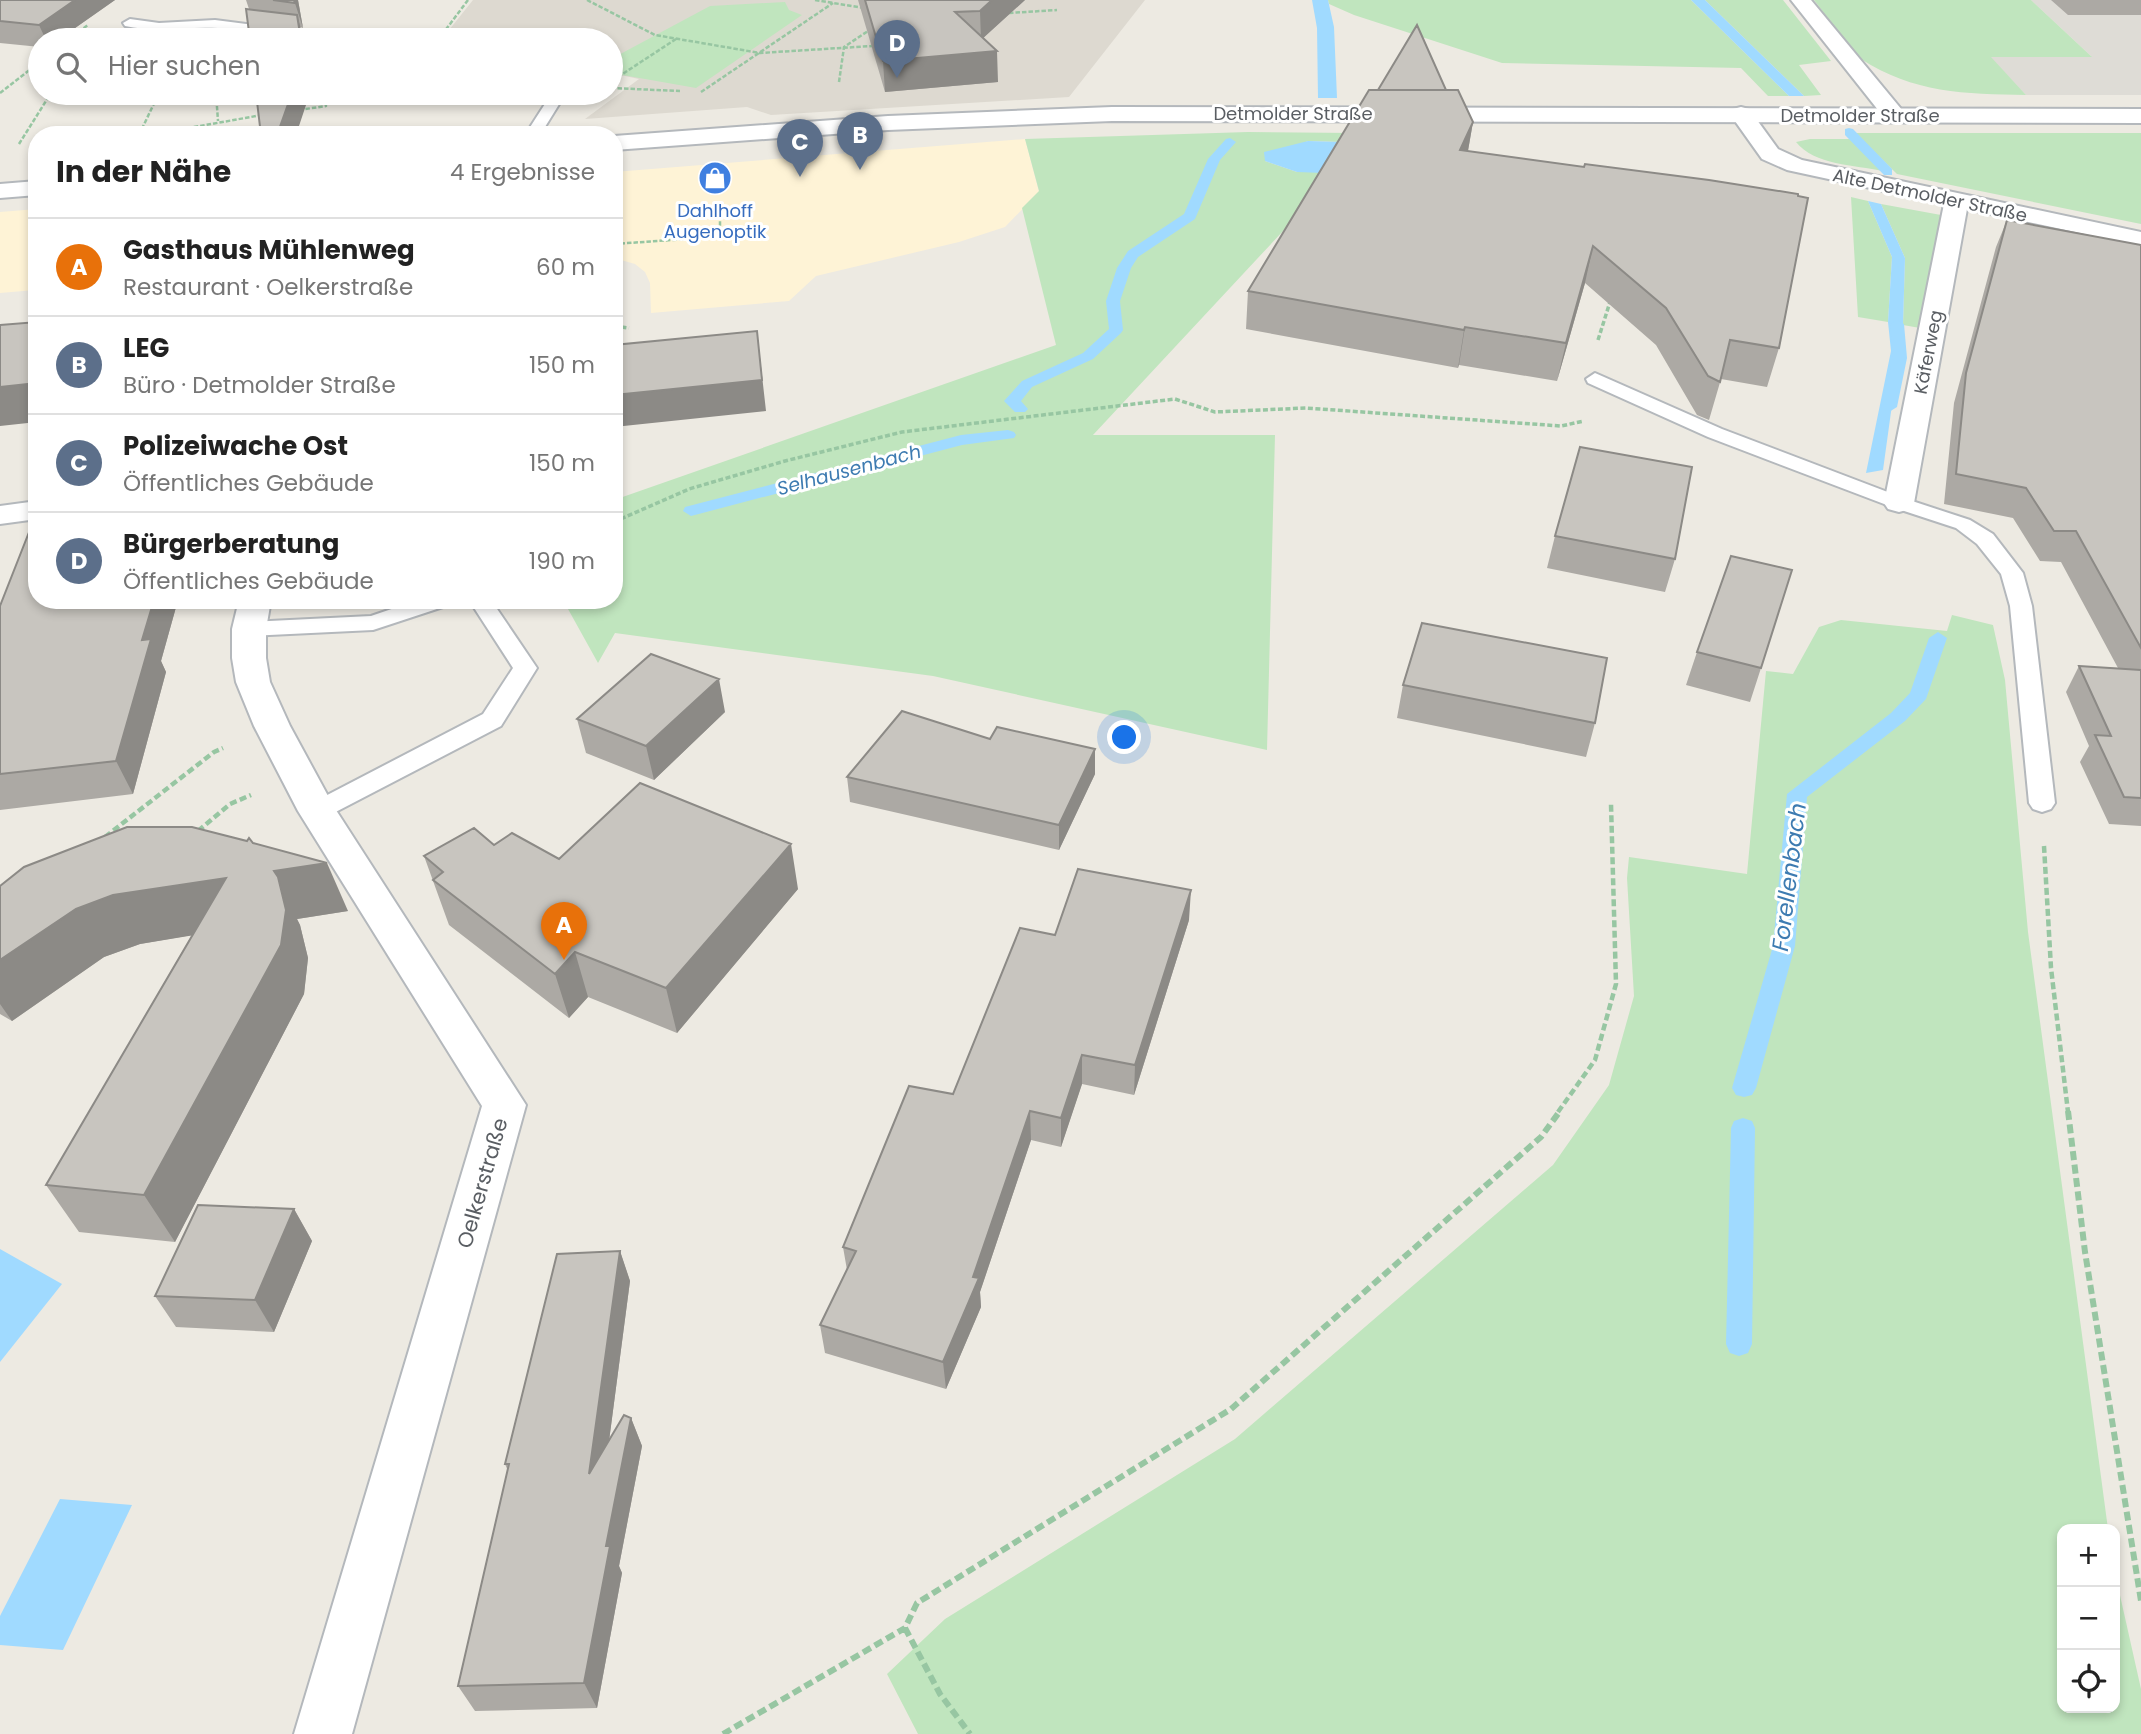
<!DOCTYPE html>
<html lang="de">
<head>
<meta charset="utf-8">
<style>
	body { margin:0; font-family:Poppins,sans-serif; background:#f6f6f6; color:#222 }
	.controls { position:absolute; right:21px; bottom:21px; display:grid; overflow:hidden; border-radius:14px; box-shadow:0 4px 10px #0003 }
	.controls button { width:63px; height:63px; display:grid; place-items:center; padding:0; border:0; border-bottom:2px solid #e0e0e0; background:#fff; color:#222; font:35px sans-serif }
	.you { position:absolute; left:1125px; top:738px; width:24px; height:24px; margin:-18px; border:5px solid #fff; border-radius:50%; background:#1a73e8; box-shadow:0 0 0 10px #1a73e833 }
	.badge { display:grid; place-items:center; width:46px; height:46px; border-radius:50%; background:#ea312b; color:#fff; font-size:23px; font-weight:700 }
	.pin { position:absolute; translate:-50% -58px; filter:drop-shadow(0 2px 4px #0008) }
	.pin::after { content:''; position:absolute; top:37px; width:24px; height:21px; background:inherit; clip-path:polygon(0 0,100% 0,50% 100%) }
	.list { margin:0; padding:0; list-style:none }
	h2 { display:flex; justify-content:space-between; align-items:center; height:91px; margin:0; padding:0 28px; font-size:30px }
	h2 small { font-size:23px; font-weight:400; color:#767676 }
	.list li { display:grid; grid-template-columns:46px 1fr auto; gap:21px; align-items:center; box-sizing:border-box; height:98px; padding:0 28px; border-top:2px solid #e0e0e0 }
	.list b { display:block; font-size:26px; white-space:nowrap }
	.list p { margin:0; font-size:23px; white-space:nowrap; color:#767676 }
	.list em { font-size:23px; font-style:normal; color:#767676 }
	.icon { flex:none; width:38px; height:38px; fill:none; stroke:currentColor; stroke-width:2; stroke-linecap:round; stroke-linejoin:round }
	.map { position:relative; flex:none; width:2141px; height:1734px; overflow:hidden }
	.search { position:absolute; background:#fff; box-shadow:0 4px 10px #0003; left:28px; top:28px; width:595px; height:77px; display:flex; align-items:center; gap:18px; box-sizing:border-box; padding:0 24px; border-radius:38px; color:#767676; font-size:26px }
	.panel { position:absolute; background:#fff; box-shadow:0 4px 10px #0003; left:28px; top:126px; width:595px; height:483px; border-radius:28px }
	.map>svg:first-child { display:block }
	.commercial { fill:#fef3d6 }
	.industrial { fill:#dedcd6 }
	.education { fill:#ddd9d0 }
	.green { fill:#c0e5be; fill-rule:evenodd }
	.water { fill:#a0daff }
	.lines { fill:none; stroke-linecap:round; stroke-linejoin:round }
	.stream { fill:#a0daff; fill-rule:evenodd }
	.service-casing { stroke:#b4b8bc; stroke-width:4 }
	.minor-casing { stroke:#b4b8bc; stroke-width:4 }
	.tertiary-casing { stroke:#b4b8bc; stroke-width:4 }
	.path-far3 { stroke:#97c6a2; stroke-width:2.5; stroke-dasharray:4.5 2; stroke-linecap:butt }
	.path-far2 { stroke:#97c6a2; stroke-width:3.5; stroke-dasharray:5 2.5; stroke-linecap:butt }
	.path-far1 { stroke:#97c6a2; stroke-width:4.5; stroke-dasharray:7 3.5; stroke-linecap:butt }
	.path { stroke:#97c6a2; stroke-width:6; stroke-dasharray:9 4.5; stroke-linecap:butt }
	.service { fill:#fff; fill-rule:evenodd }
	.minor { fill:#fff; fill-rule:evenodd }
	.tertiary { fill:#fff; fill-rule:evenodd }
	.wall { fill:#aca9a4 }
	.shaded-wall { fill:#8c8a86 }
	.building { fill:#c8c5bf; stroke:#8c8a86; stroke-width:2 }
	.labels { text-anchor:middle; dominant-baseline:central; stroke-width:6; stroke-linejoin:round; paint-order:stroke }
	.far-street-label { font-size:18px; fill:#5a5e63; stroke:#fff }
	.far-shop-label { font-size:18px; fill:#366cbe; stroke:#fff }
	.far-water-label { font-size:19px; font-style:italic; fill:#3d7bb1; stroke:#fff }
	.street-label { font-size:21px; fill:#5a5e63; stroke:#fff }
	.water-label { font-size:23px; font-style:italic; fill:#3d7bb1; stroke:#fff }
</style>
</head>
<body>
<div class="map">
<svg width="2141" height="1734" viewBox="0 0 2141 1734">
	<rect width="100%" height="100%" fill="#edeae2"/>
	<path class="commercial" d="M1025,139L1039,192L1005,227L959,242L816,276L789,301L651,313L650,283L645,272L635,264L614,258V172Z
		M37,209V287L35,290L0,293V212Z"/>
	<path class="industrial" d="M2031,0H2141V95H2026L1990,57L2091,56Z"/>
	<path class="education" d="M473,0H1145L1069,97L771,115L747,107L585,119L639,79L611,73V40H441Z"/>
	<path class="green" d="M1328,0H1691L1789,96H1768L1741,68L1502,63L1354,15L1329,4Z
		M1705,0H1783L1831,61L1799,65L1821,95L1804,96Z
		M1814,0H2031L2092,57H1991L2026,95C1965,94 1913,93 1861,59C1852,53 1823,11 1814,0Z
		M785,2L789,10L802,15L696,88L611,73V59L710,6Z
		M1248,132L1355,133L1284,230L1093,435H1275L1267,750L933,676L615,633L598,663L563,600H614V500L1056,345L1022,208L1039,191L1025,139ZM1308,141L1342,142L1297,172L1265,161Z
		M1855,133H2141V224L1897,174Z
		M1810,139H1851L1883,171C1855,165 1814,165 1796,142Z
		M1851,197L1868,201L1892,257L1888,322L1858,317Z
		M1881,204L1941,215L1920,328L1903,325L1905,258Z
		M1952,615L1993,625L2005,680L2028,932L2108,1529H2062V1708H2115V1573L2141,1689V1734H918L887,1674L945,1619L1235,1439L1553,1165L1609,1085L1634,996L1627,878L1629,857L1747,874L1766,671L1793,674L1819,627L1841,620L1947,631Z"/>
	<path class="water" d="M1312,0H1328L1334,27L1337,98H1318L1317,28Z
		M1691,0H1705L1804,96H1789Z
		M1308,141L1342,142L1323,173L1297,172L1265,161L1264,152Z
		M1868,201L1881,204L1905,258L1903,325L1883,470L1866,473L1891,351L1888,322L1892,257Z
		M0,1249L62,1284L0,1362Z
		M60,1499L132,1505L63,1650L0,1645V1616Z"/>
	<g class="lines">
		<path class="stream" d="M1849,128L1853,129L1892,169V175H1884L1845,135V129Z
			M1230,138L1236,142L1220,160L1195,219L1138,257L1131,268L1120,301L1123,330L1121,333L1093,359L1032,387L1021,401L1028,409L1025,412H1015L1004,401L1022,381L1083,353L1109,329L1106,301L1117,268L1128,251L1184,214L1208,159L1226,139Z
			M1897,320L1904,324L1907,358L1897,407L1889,412L1881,407L1893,358L1890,324Z
			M1008,430L1014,432L1016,435L1014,438L962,445L691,516L683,511L685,507L961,435Z
			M1938,632L1947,638L1926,699L1905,721L1807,797L1795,946L1756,1088L1752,1095L1744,1097L1736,1095L1732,1088L1773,946L1787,794L1891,713L1910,693L1929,638Z
			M1743,1118L1752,1121L1755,1128L1752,1344L1748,1353L1739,1356L1730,1353L1726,1344L1731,1128L1734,1121Z"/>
		<defs>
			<path id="service" d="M130,19L159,23L215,20L342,36L349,40C305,42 262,32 218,28C187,26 157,33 125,26L123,23Z
				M552,93H566L540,135H525Z
				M1595,373L1722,429L1906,499L1970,520L1993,534L2023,573L2032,606L2055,803L2051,809L2042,812L2033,809L2029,803L2010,606L2001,574L1977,544L1956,528L1892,507L1708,437L1588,383L1586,379Z
				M418,600H452L449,605L373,630L249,636L241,634L238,629L241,624L249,622L371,616Z
				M469,600H491L537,668L501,726L326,817L317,820L308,817L304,811L308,805L483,714L513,668Z"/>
			<path id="minor" d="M1791,0H1811L1902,110L1905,115L1902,120H1886Z
				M1741,107L1749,109L1778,149L1802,160L2141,232V246L1967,209L1914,503L1910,509L1899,512L1888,509L1884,503L1944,204L1787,170L1762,159L1730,114L1733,109Z
				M37,501V519L0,524V506Z
				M239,600H271L266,629V658L270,682L290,726L334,807L526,1105L352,1734H294L482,1106L298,811L254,726L236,682L232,658V629Z"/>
			<path id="tertiary" d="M1112,107L2141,109V123L1112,121L888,130L614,150V136L888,116Z
				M37,181V195L0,198V184Z"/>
		</defs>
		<use href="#service" class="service-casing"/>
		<use href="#minor" class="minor-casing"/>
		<use href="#tertiary" class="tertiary-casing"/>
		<path class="path-far3" d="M587,0L655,35L760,53L872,46
			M815,0L864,8
			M1009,13L1057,10
			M68,40L88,25
			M438,40L468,0
			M611,77L621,75L676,39
			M839,82L844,47L871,29
			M611,88L680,91
			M701,92L833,3
			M0,93L40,62
			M216,93L218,121
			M299,110L326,106L323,93
			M139,135L159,93
			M149,135L262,115
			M19,144L51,93
			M614,244L701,238L720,227V216"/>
		<path class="path-far2" d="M614,326L629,328
			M1598,340L1610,302
			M614,522L689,489L785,461L902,432L1175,399L1215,412L1306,408L1561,426L1584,421"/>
		<path class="path-far1" d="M198,831L230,804L251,795
			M105,837L214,752L223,748
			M2044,846L2051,968L2068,1112
			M1558,1112L1595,1060L1616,984L1611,804"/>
		<path class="path" d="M2068,1111L2085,1252L2141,1601
			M905,1628L940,1694L970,1734
			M723,1734L905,1628L917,1603L1231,1409L1541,1137L1560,1111"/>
		<use href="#service" class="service"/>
		<use href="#minor" class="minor"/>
		<use href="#tertiary" class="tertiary"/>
	</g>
	<path class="wall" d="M0,0H115L58,40H40V47L0,43Z
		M246,0H298L303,28L249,9Z
		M858,0H1025L983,38L998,82L885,92Z
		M2051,0H2141V15H2068Z
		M1446,90L1473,122L1468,151L1779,348L1767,387L1721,379L1709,420L1697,415L1656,345L1585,283L1557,381L1459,365L1458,368L1246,329L1248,291Z
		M2007,220L2141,245V826L2109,824L2080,762L2089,746L2066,692L2079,666L2118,668L2061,562L2040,561L2013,518L1944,504L1954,403L1996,247Z
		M1555,536L1675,559L1665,592L1547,568Z
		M37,600H178L161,661L166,672L133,794L0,810V606Z
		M1697,652L1761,668L1750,702L1686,685Z
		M1403,685L1595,723L1586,757L1397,718Z
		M725,712L654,780L586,753L577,719Z
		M990,739L1095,749V774L1059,850L850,802L847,777Z
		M253,843L348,911L297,919L300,925L308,958L304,994L175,1242L79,1232L46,1185L192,935L140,944L104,957L12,1021L0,1014V886Z
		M494,845L559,859L798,889L677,1033L588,997L569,1018L449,925L424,856Z
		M1189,920L1134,1095L1082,1084L1061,1147L1031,1140L980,1292L981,1307L946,1389L825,1353L820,1325L847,1270L843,1247L953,1094Z
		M294,1209L312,1241L274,1332L176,1327L155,1296Z
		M620,1251L630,1281L609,1441L631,1418L642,1446L619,1566L622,1573L597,1708L475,1711L458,1686L508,1471L505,1464Z"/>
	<path class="shaded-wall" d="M75,0H115L58,40H46L39,25Z
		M294,0H298L303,28Z
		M992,0H1025L981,40L980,11Z
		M297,15L304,40H301Z
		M997,51L998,82L885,92L883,61Z
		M292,93H310L296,135H277Z
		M1473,122L1467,156L1460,150Z
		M1593,246L1585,283L1557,381L1566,343Z
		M1465,327L1459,365L1458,368L1464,330Z
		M757,331L766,411L614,427V395Z
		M37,383V422L0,426V387Z
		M154,600H178L161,661L166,672L133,794L116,761L142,640Z
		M719,679L725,712L654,780L646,746Z
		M1095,749V774L1059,850V825Z
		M791,844L798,889L677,1033L666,988Z
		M327,863L348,911L297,919L300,925L308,958L304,994L175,1242L144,1195L274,871Z
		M226,878L249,926L140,944L104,957L12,1021L0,1004V960L76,909L113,895Z
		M1191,890L1189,920L1134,1095L1135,1065Z
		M575,952L588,997L569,1018L555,974Z
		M1082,1055V1084L1061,1147V1118Z
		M1030,1111L1031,1140L980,1292L981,1307L946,1389L943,1362Z
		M294,1209L312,1241L274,1332L255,1300Z
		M620,1251L630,1281L601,1502L589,1474Z
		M631,1418L642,1446L619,1566L622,1573L597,1708L584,1683L606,1546Z"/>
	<path class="building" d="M0,0H75L39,25L0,21Z
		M273,0H294L295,3Z
		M865,0H992L980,11L955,12L997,51L883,61Z
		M246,9L297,15L301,40H250Z
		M1417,25L1446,90H1378Z
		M1369,90H1458L1473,122L1460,150L1584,167L1585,164L1709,180L1798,194V196L1808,198L1779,348L1730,340L1720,382L1708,376L1666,308L1593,246L1566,343L1465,327L1464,330L1248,291Z
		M256,93H292L277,135H261Z
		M2007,220L2141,245V648L2076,531H2054L2026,488L1956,474L1966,373Z
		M37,322V383L0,387V325Z
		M757,331L762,380L614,395V345Z
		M1580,447L1692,467L1675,559L1555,536Z
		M37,521V600H154L142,640L151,639L116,761L0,774V606L33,522Z
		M1731,556L1792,570L1761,668L1697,652Z
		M1422,623L1607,658L1595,723L1403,685Z
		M651,654L719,679L646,746L577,719Z
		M2079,666L2141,670V798L2124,797L2095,735L2111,736Z
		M902,711L990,739L997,727L1095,749L1059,825L847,777Z
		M640,783L791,844L666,988L575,952L555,974L433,880L443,872L424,856L474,828L494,845L512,833L559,859Z
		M127,827H192L247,841L249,838L253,843L327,863L274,871L278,877L286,910L281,945L144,1195L46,1185L226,878L113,895L76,909L0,960V886L24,867Z
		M1078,869L1191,890L1135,1065L1082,1055L1061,1118L1030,1111L973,1277L979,1278L943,1362L820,1325L856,1251L843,1247L909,1086L953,1094L1020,928L1055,935Z
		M198,1205L294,1209L255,1300L155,1296Z
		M620,1251L589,1474L624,1415L631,1418L606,1546H610L584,1683L458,1686L509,1464H505L557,1254Z"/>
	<defs>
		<symbol id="shop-disc" viewBox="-11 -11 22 22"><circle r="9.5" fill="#3f7fe0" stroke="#fff"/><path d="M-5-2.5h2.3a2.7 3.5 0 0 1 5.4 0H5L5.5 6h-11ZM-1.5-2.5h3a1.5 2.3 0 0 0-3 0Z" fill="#fff"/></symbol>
	</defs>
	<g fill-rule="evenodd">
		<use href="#shop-disc" x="696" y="159" width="38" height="38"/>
	</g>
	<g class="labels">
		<g class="far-street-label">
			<text x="1293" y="113">Detmolder Straße</text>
			<text x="1860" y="115">Detmolder Straße</text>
			<text transform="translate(1930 195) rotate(12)">Alte Detmolder Straße</text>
			<text transform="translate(1928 352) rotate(-79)">Käferweg</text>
		</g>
		<g class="far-shop-label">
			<text x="715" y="210">Dahlhoff<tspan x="715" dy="21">Augenoptik</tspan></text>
		</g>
		<g class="far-water-label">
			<text transform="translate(849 470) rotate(-15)">Selhausenbach</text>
		</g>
		<g class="street-label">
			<text transform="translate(482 1183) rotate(-74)">Oelkerstraße</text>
		</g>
		<g class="water-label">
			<text transform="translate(1789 877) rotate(-83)">Forellenbach</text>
		</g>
	</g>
</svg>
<div class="controls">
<button>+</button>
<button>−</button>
<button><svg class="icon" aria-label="locate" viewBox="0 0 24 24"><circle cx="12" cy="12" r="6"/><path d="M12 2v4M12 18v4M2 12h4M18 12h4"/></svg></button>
</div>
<div class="you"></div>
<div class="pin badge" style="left:564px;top:960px;background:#e8710a">A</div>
<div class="pin badge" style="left:860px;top:170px;background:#5c6f8a">B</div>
<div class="pin badge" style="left:800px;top:177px;background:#5c6f8a">C</div>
<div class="pin badge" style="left:897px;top:78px;background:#5c6f8a">D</div>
<div class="search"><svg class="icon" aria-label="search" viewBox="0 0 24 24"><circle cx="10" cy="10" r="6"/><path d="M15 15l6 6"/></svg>Hier suchen</div>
<section class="panel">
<h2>In der Nähe<small>4 Ergebnisse</small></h2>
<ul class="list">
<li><span class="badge" style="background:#e8710a">A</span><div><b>Gasthaus Mühlenweg</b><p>Restaurant · Oelkerstraße</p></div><em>60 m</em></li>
<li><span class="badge" style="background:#5c6f8a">B</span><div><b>LEG</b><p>Büro · Detmolder Straße</p></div><em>150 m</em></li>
<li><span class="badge" style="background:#5c6f8a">C</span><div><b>Polizeiwache Ost</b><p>Öffentliches Gebäude</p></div><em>150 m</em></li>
<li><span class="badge" style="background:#5c6f8a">D</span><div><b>Bürgerberatung</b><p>Öffentliches Gebäude</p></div><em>190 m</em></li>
</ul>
</section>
</div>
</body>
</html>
